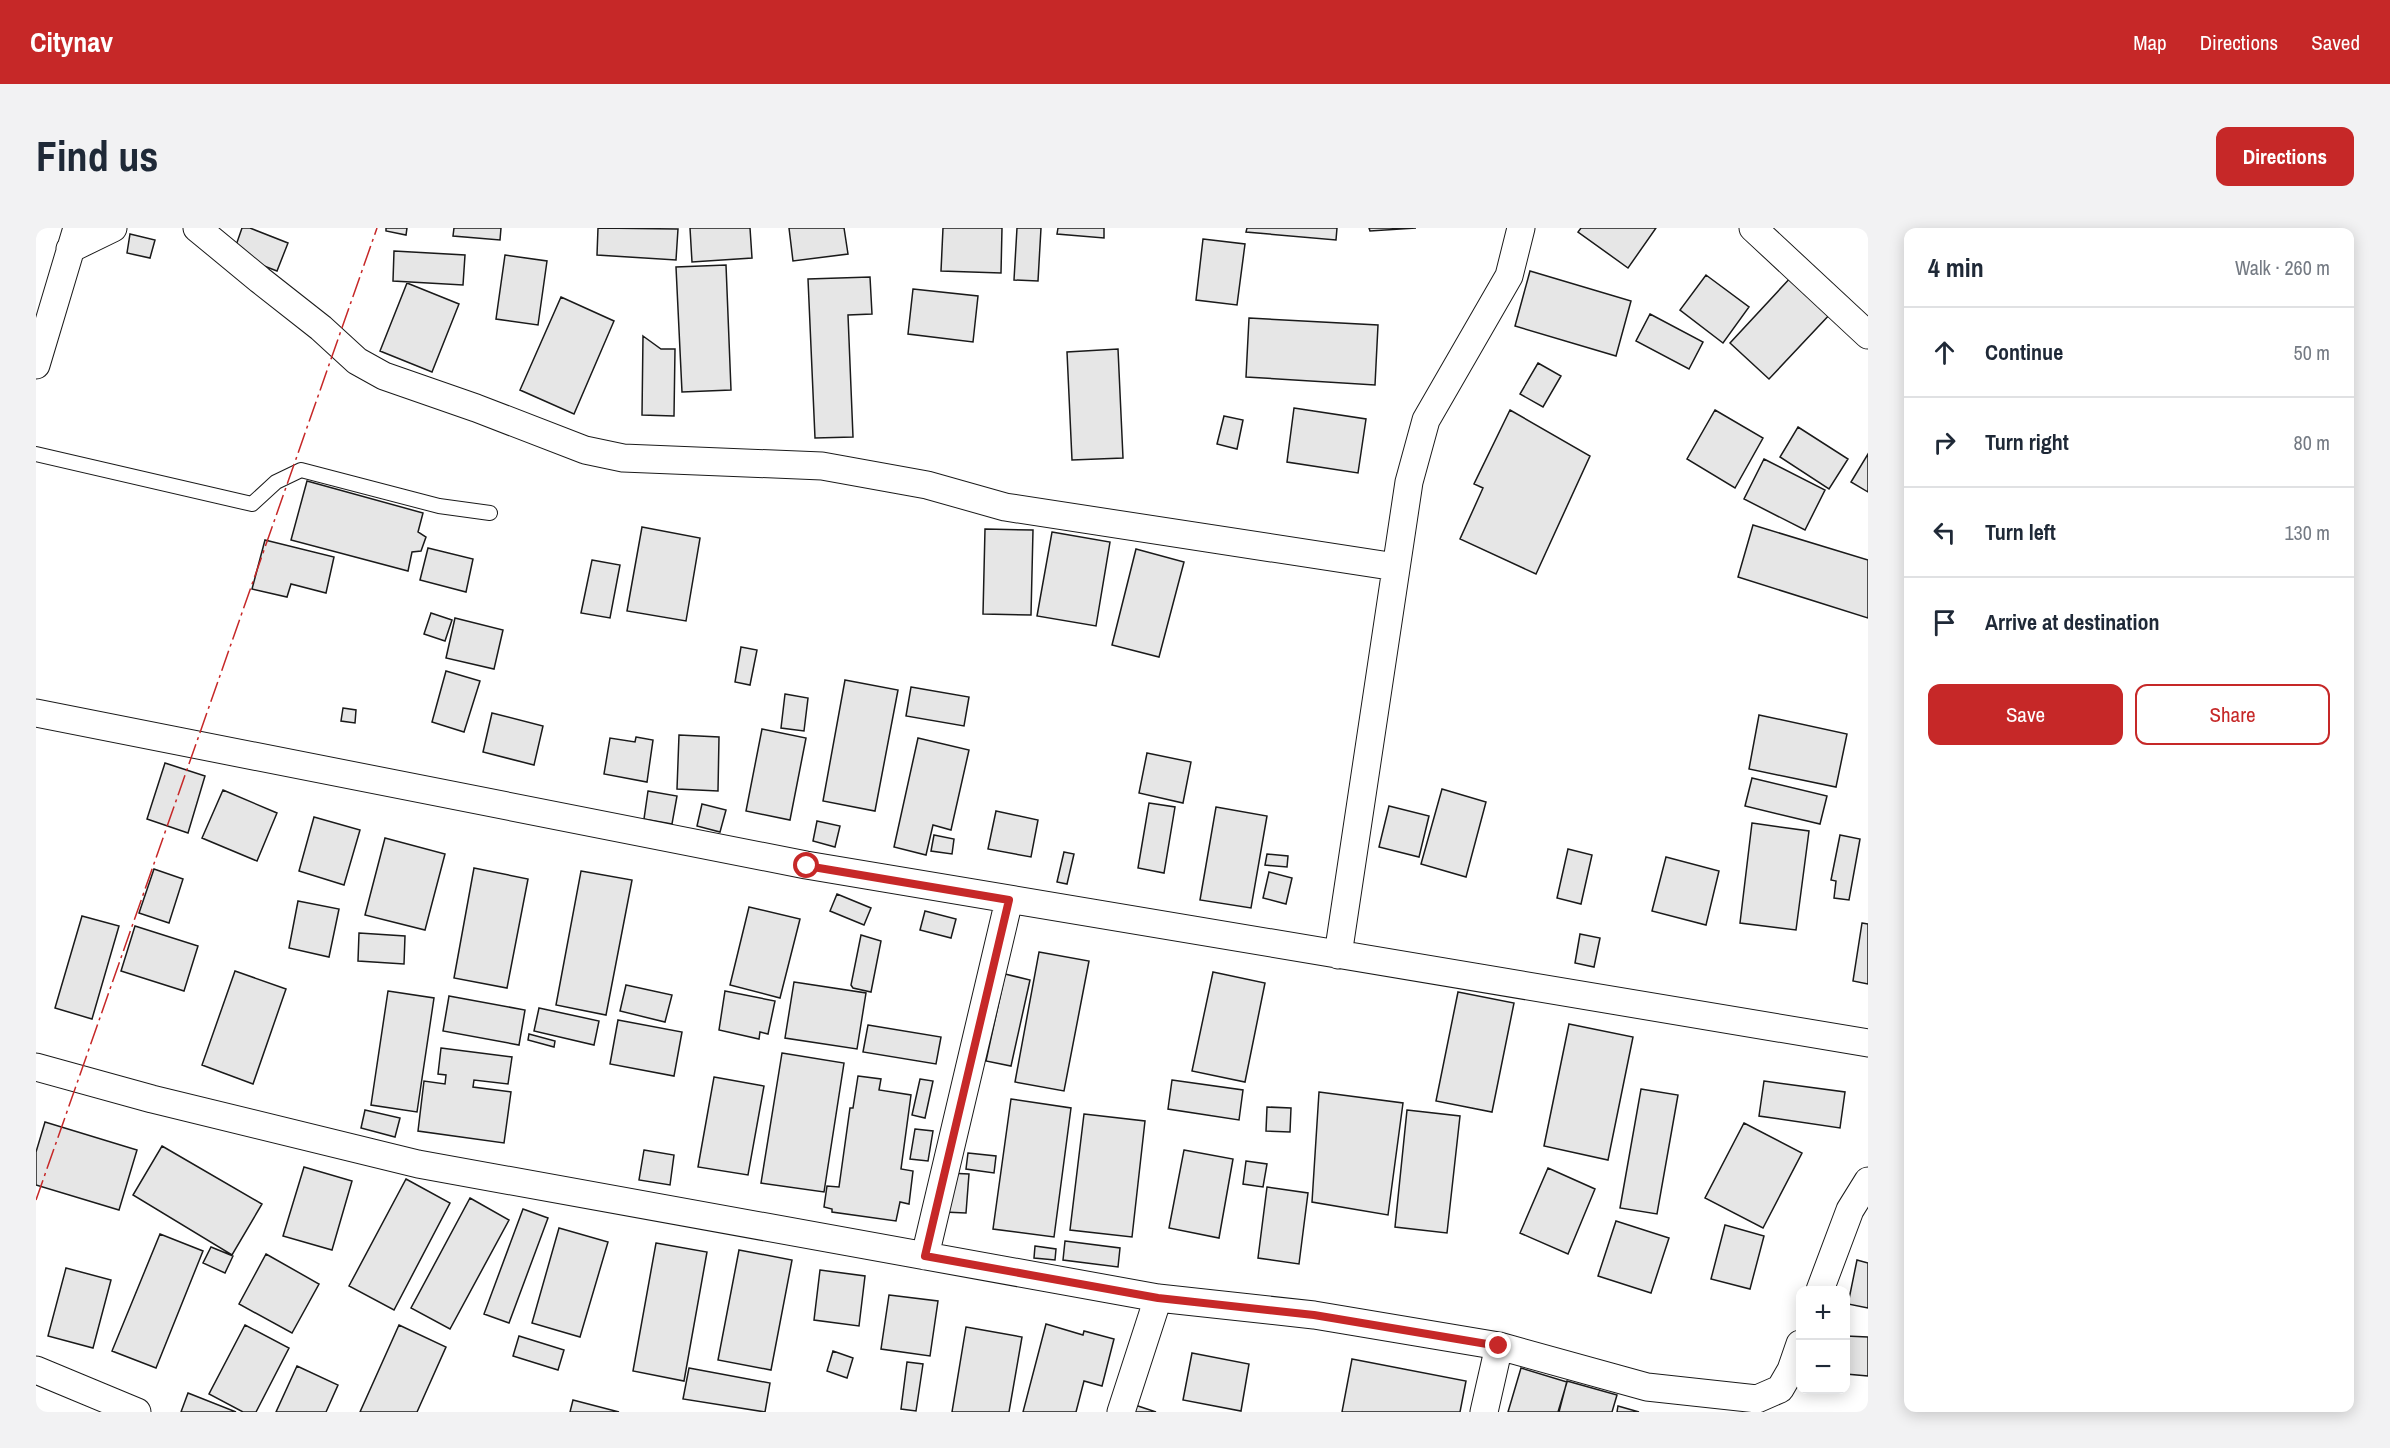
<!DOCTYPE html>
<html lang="en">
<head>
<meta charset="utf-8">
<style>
	body { margin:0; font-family:"Archivo Narrow",sans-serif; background:#f2f2f3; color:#1f2937 }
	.controls { position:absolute; right:18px; bottom:18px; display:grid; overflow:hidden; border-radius:12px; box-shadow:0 3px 15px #0003 }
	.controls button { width:54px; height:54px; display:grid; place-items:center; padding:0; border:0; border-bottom:2px solid #e0e1e3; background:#fff; color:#1f2937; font:30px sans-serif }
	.stop { position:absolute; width:18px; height:18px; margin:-14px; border:4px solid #c62828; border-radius:50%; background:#fff }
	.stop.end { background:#c62828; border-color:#fff; box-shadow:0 2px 6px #0008 }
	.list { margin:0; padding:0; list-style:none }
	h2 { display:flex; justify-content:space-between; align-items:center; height:78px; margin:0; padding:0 24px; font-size:26px }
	h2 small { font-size:20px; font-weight:400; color:#747a83 }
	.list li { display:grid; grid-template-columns:39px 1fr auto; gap:18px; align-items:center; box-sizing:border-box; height:90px; padding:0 24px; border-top:2px solid #e0e1e3 }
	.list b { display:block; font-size:22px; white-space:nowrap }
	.list em { font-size:20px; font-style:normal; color:#747a83 }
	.actions { display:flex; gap:12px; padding:18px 24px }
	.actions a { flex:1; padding:14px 0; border:2px solid #c62828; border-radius:12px; text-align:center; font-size:21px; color:#c62828 }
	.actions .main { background:#c62828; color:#fff }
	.icon { flex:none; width:33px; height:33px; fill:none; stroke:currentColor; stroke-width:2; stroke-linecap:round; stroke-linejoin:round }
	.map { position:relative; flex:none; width:1832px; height:1184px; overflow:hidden; border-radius:12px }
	header { display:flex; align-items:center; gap:36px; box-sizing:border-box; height:84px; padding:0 30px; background:#c62828; color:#fff }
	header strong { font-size:28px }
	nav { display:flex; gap:33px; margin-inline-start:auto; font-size:21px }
	.intro { display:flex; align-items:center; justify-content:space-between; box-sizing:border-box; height:144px; padding:0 36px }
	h1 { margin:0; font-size:42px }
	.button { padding:15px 27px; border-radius:12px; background:#c62828; color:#fff; font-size:21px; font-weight:700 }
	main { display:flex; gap:36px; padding:0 36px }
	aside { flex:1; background:#fff; border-radius:12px; box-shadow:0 3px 15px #0003 }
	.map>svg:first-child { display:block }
	.building { fill:#e6e6e6; stroke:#1a1a1a; stroke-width:1.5 }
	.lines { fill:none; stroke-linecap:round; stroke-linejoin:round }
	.service-casing { stroke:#1a1a1a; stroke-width:16 }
	.minor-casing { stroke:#1a1a1a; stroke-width:29 }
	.service { stroke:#fff; stroke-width:14 }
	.minor { stroke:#fff; stroke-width:27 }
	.power { stroke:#c62828; stroke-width:1.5; stroke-dasharray:21 4.5 3 4.5; stroke-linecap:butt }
	.route { stroke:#c62828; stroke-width:8 }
</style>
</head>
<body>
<header>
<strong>Citynav</strong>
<nav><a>Map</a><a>Directions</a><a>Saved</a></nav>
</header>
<div class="intro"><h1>Find us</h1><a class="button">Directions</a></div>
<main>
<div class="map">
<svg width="1832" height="1184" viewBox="0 0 1832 1184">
	<rect width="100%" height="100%" fill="#fff"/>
	<path class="building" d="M206,0H214L252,15L241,43L197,26Z
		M350,0H371L370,7L350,3Z
		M418,0H465L464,12L417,8Z
		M562,0L642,1L640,32L561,27Z
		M654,0H714L716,30L656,34Z
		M753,0H808L812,26L757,33Z
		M907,0H966L965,45L905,43Z
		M981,0H1005L1002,53L978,52Z
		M1022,0H1068V10L1021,6Z
		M1211,0H1301L1300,12L1210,4Z
		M1333,0H1380L1334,3Z
		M1545,0H1620L1592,40L1542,4Z
		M94,6L119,12L114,30L91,25Z
		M1167,11L1209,16L1201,77L1160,72Z
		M358,23L429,27L427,57L357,53Z
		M469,27L511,33L502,97L460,91Z
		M690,37L695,162L646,164L640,39Z
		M1494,43L1595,73L1580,128L1479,98Z
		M1670,47L1713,79L1687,115L1644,82Z
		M1757,47L1796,84L1733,151L1694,115Z
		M834,49L836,86L812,87L817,209L779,210L772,51Z
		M371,55L423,76L396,144L344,123Z
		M877,61L942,68L937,114L872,106Z
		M525,69L578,93L538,186L484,162Z
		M1614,86L1667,114L1653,141L1600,113Z
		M1213,90L1342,97L1339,157L1210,149Z
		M607,108L625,121H639L638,188L606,187Z
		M1082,121L1087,230L1036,232L1031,124Z
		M1502,135L1525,148L1507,179L1484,166Z
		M1258,180L1330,191L1322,245L1251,234Z
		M1474,182L1554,228L1500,346L1424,311L1447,260L1438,256Z
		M1679,182L1727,210L1699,260L1651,231Z
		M1188,188L1207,192L1201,221L1181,216Z
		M1762,199L1812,231L1793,261L1744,229Z
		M1832,226V264L1815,254Z
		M1728,231L1789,262L1769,302L1708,271Z
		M271,253L387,285L382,304L390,309L385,323L376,324L372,343L255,312Z
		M1717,297L1832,332V390L1702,349Z
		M606,299L664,310L650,393L591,383Z
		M949,301L997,302L995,387L947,386Z
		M1016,304L1074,314L1060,398L1001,388Z
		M229,312L298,329L290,365L255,356L251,369L216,361Z
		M392,320L437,331L430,364L384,352Z
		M1100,321L1148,334L1123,429L1076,417Z
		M556,332L584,337L574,390L545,385Z
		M395,385L416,392L409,413L388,406Z
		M419,390L467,402L458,441L410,430Z
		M705,419L721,422L714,457L699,454Z
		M410,443L444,453L428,504L396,494Z
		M809,452L862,462L839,583L787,573Z
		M875,459L933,469L928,498L870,488Z
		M749,466L772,470L768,503L745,500Z
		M307,480L320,482L319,495L305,493Z
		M456,485L507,498L498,537L447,524Z
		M1723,487L1811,506L1800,559L1713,541Z
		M726,501L770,510L754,592L710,583Z
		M643,507L683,509L682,563L641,561Z
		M600,509L617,512L611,554L568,546L574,510L599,514Z
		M882,510L933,522L915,602L897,597L890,627L858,619Z
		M1111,525L1155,534L1147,575L1103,565Z
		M129,535L169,548L152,605L111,591Z
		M1716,550L1791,568L1784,596L1709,578Z
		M1406,561L1450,574L1430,649L1385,636Z
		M187,562L241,585L221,633L166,610Z
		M612,563L641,568L636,596L608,591Z
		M1113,575L1139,579L1128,645L1102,640Z
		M666,576L690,582L684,604L661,598Z
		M1353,578L1393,588L1383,629L1343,619Z
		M1180,579L1231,588L1215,680L1164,672Z
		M960,583L1002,592L995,629L952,621Z
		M278,589L324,602L308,657L263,643Z
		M781,593L804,598L799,619L777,613Z
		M1716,595L1773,603L1760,702L1704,695Z
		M898,607L918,611L916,626L895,623Z
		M1804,607L1824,611L1813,672L1798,670L1800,653L1795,652Z
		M349,610L409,626L389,702L329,687Z
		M1532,621L1556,627L1545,676L1521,670Z
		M1028,624L1038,626L1031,656L1021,654Z
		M1231,626L1252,628L1251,639L1229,637Z
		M1630,629L1683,643L1670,697L1616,683Z
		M438,640L492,651L471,760L418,750Z
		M118,641L147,651L133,695L103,685Z
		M545,643L596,652L570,787L520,777Z
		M1233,644L1256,650L1250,676L1227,670Z
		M801,666L835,680L828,697L794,683Z
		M262,673L303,681L293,729L253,720Z
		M713,679L764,691L744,770L694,757Z
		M889,683L920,691L915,710L884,702Z
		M46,688L83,698L56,791L19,780Z
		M1826,695L1832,696V756L1817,753Z
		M99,698L162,718L148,763L85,743Z
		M323,705L369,708L368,736L322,733Z
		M1544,706L1564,710L1558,739L1539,735Z
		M825,707L845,713L835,764L817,760L815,757Z
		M1003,724L1053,733L1028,863L979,854Z
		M199,743L250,761L217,856L166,837Z
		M1177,744L1229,755L1209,854L1156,843Z
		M969,746L994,752L975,838L950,833Z
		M758,754L830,765L821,821L749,810Z
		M590,757L636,767L629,794L584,783Z
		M352,763L398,770L381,884L335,877Z
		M689,763L739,773L732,806L724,804L723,811L683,802Z
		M1422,764L1478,775L1456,884L1400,873Z
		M413,768L489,782L483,817L407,803Z
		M503,780L563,793L558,817L498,803Z
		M582,792L646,804L638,848L574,836Z
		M1533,796L1597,809L1572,932L1508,918Z
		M832,797L905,809L900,836L827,824Z
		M493,806L519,813L518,819L492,812Z
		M405,820L476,829L472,856L438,852L437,859L475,864L468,915L382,903L388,853L409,856L410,847L402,846Z
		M746,825L808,835L788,964L725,955Z
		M822,848L845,851L843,862L875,867L865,941L877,943L873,976L864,974L860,993L796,984V981L788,979L791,958L803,959L814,880H817Z
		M678,849L728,858L712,947L662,939Z
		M884,851L897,853L889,890L876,887Z
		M1136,852L1207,862L1203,892L1132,881Z
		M1728,853L1809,864L1804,900L1723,888Z
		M1605,861L1642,867L1621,986L1584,980Z
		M1283,864L1367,875L1352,987L1276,974Z
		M975,871L1035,880L1018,1009L957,1001Z
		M1231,879L1255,880L1254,904L1230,903Z
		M329,882L364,890L359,909L325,900Z
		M1371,882L1424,888L1411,1005L1359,999Z
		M1048,886L1109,893L1096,1009L1034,1002Z
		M9,894L101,922L83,982L0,957V924Z
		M1708,895L1766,925L1727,1000L1669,970Z
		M879,901L897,903L892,933L874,931Z
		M126,918L226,976L196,1027L97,967Z
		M608,922L638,927L634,957L603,952Z
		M1148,922L1197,931L1183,1010L1133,1000Z
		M932,925L960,928L958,945L930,941Z
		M1210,933L1231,936L1227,959L1207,956Z
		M268,939L316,953L296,1022L247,1008Z
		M1512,940L1559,961L1532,1026L1484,1005Z
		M911,945L933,946L930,985L908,984Z
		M370,951L414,975L358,1082L313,1058Z
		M1231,959L1272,965L1263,1036L1222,1030Z
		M434,970L473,992L414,1101L375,1080Z
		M487,981L512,990L473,1095L448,1086Z
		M1580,993L1633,1010L1615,1065L1562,1048Z
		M1689,997L1728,1008L1714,1061L1675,1051Z
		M523,1000L572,1014L544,1109L496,1095Z
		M124,1006L167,1023L120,1140L76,1123Z
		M1029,1013L1084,1020L1082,1039L1027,1032Z
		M620,1015L671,1024L648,1153L597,1143Z
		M999,1018L1020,1021L1019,1032L998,1030Z
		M175,1019L197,1028L189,1045L167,1035Z
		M703,1022L756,1032L735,1142L682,1132Z
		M230,1026L283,1056L256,1105L203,1076Z
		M1821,1032L1832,1035V1080L1812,1076Z
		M30,1040L75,1052L57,1120L12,1108Z
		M784,1042L829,1048L823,1098L778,1092Z
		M853,1067L902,1073L894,1128L845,1121Z
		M1010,1096L1047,1107L1048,1103L1078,1111L1066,1158L1048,1153L1040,1184H987Z
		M209,1097L253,1120L220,1184H207L173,1166Z
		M363,1097L410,1119L381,1184H324Z
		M930,1099L986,1109L973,1184H916Z
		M483,1108L528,1122L522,1142L477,1128Z
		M1810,1108L1832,1109V1148L1810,1146Z
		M797,1123L817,1130L811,1150L791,1143Z
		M1156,1125L1213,1136L1205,1183L1147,1172Z
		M1316,1131L1430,1153L1424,1184H1306Z
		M871,1134L887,1136L880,1183L865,1181Z
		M261,1138L302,1157L290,1184H240Z
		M653,1140L734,1155L729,1184L647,1171Z
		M1485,1140L1531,1154L1522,1184H1472Z
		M1531,1153L1581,1167L1576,1184H1523Z
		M152,1165L200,1184H145Z
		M537,1172L583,1184H534Z
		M1099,1177L1120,1184H1096Z
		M1582,1178L1603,1184H1581Z"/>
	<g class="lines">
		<defs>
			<path id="service" d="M0,226L216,276L240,254L265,242L403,278L454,285"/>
			<path id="minor" d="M161,0L224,52L285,100L321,133L348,148L440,180L549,222L587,230L786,238L891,257L969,279L1360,339
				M1717,0L1832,107
				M34,21L77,0
				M0,137L41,0
				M0,485L770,637L1832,815
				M1302,727L1373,254L1390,192L1473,48L1485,0
				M0,839L116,871L382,936L1122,1070L1278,1087L1463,1118L1611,1159L1721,1171L1744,1161L1755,1142L1764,1116
				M889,1028L973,672
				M1784,1062L1814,982L1832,953
				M0,1142L101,1184
				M1085,1184L1122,1070
				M1448,1184L1463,1118"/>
		</defs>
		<use href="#service" class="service-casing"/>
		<use href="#minor" class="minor-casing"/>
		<use href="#service" class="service"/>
		<use href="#minor" class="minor"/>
		<path class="power" d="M0,972L341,0"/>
	</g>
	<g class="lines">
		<path class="route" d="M771,638L973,672L889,1028L1122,1070L1278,1087L1463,1118"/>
	</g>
</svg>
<div class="controls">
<button>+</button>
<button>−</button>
</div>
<div class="stop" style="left:771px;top:638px"></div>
<div class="stop end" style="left:1463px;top:1118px"></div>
</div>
<aside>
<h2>4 min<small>Walk · 260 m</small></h2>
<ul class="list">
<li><svg class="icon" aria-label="ahead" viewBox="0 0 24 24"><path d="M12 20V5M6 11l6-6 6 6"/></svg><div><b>Continue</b></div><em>50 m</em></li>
<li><svg class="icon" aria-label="right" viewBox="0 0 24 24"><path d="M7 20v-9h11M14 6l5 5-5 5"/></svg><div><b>Turn right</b></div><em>80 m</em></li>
<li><svg class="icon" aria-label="left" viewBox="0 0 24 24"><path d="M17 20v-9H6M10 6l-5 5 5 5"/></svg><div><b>Turn left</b></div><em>130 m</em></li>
<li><svg class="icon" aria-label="arrive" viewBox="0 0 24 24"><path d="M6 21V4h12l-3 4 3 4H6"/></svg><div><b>Arrive at destination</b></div></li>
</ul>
<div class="actions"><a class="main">Save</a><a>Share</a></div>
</aside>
</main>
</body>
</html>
